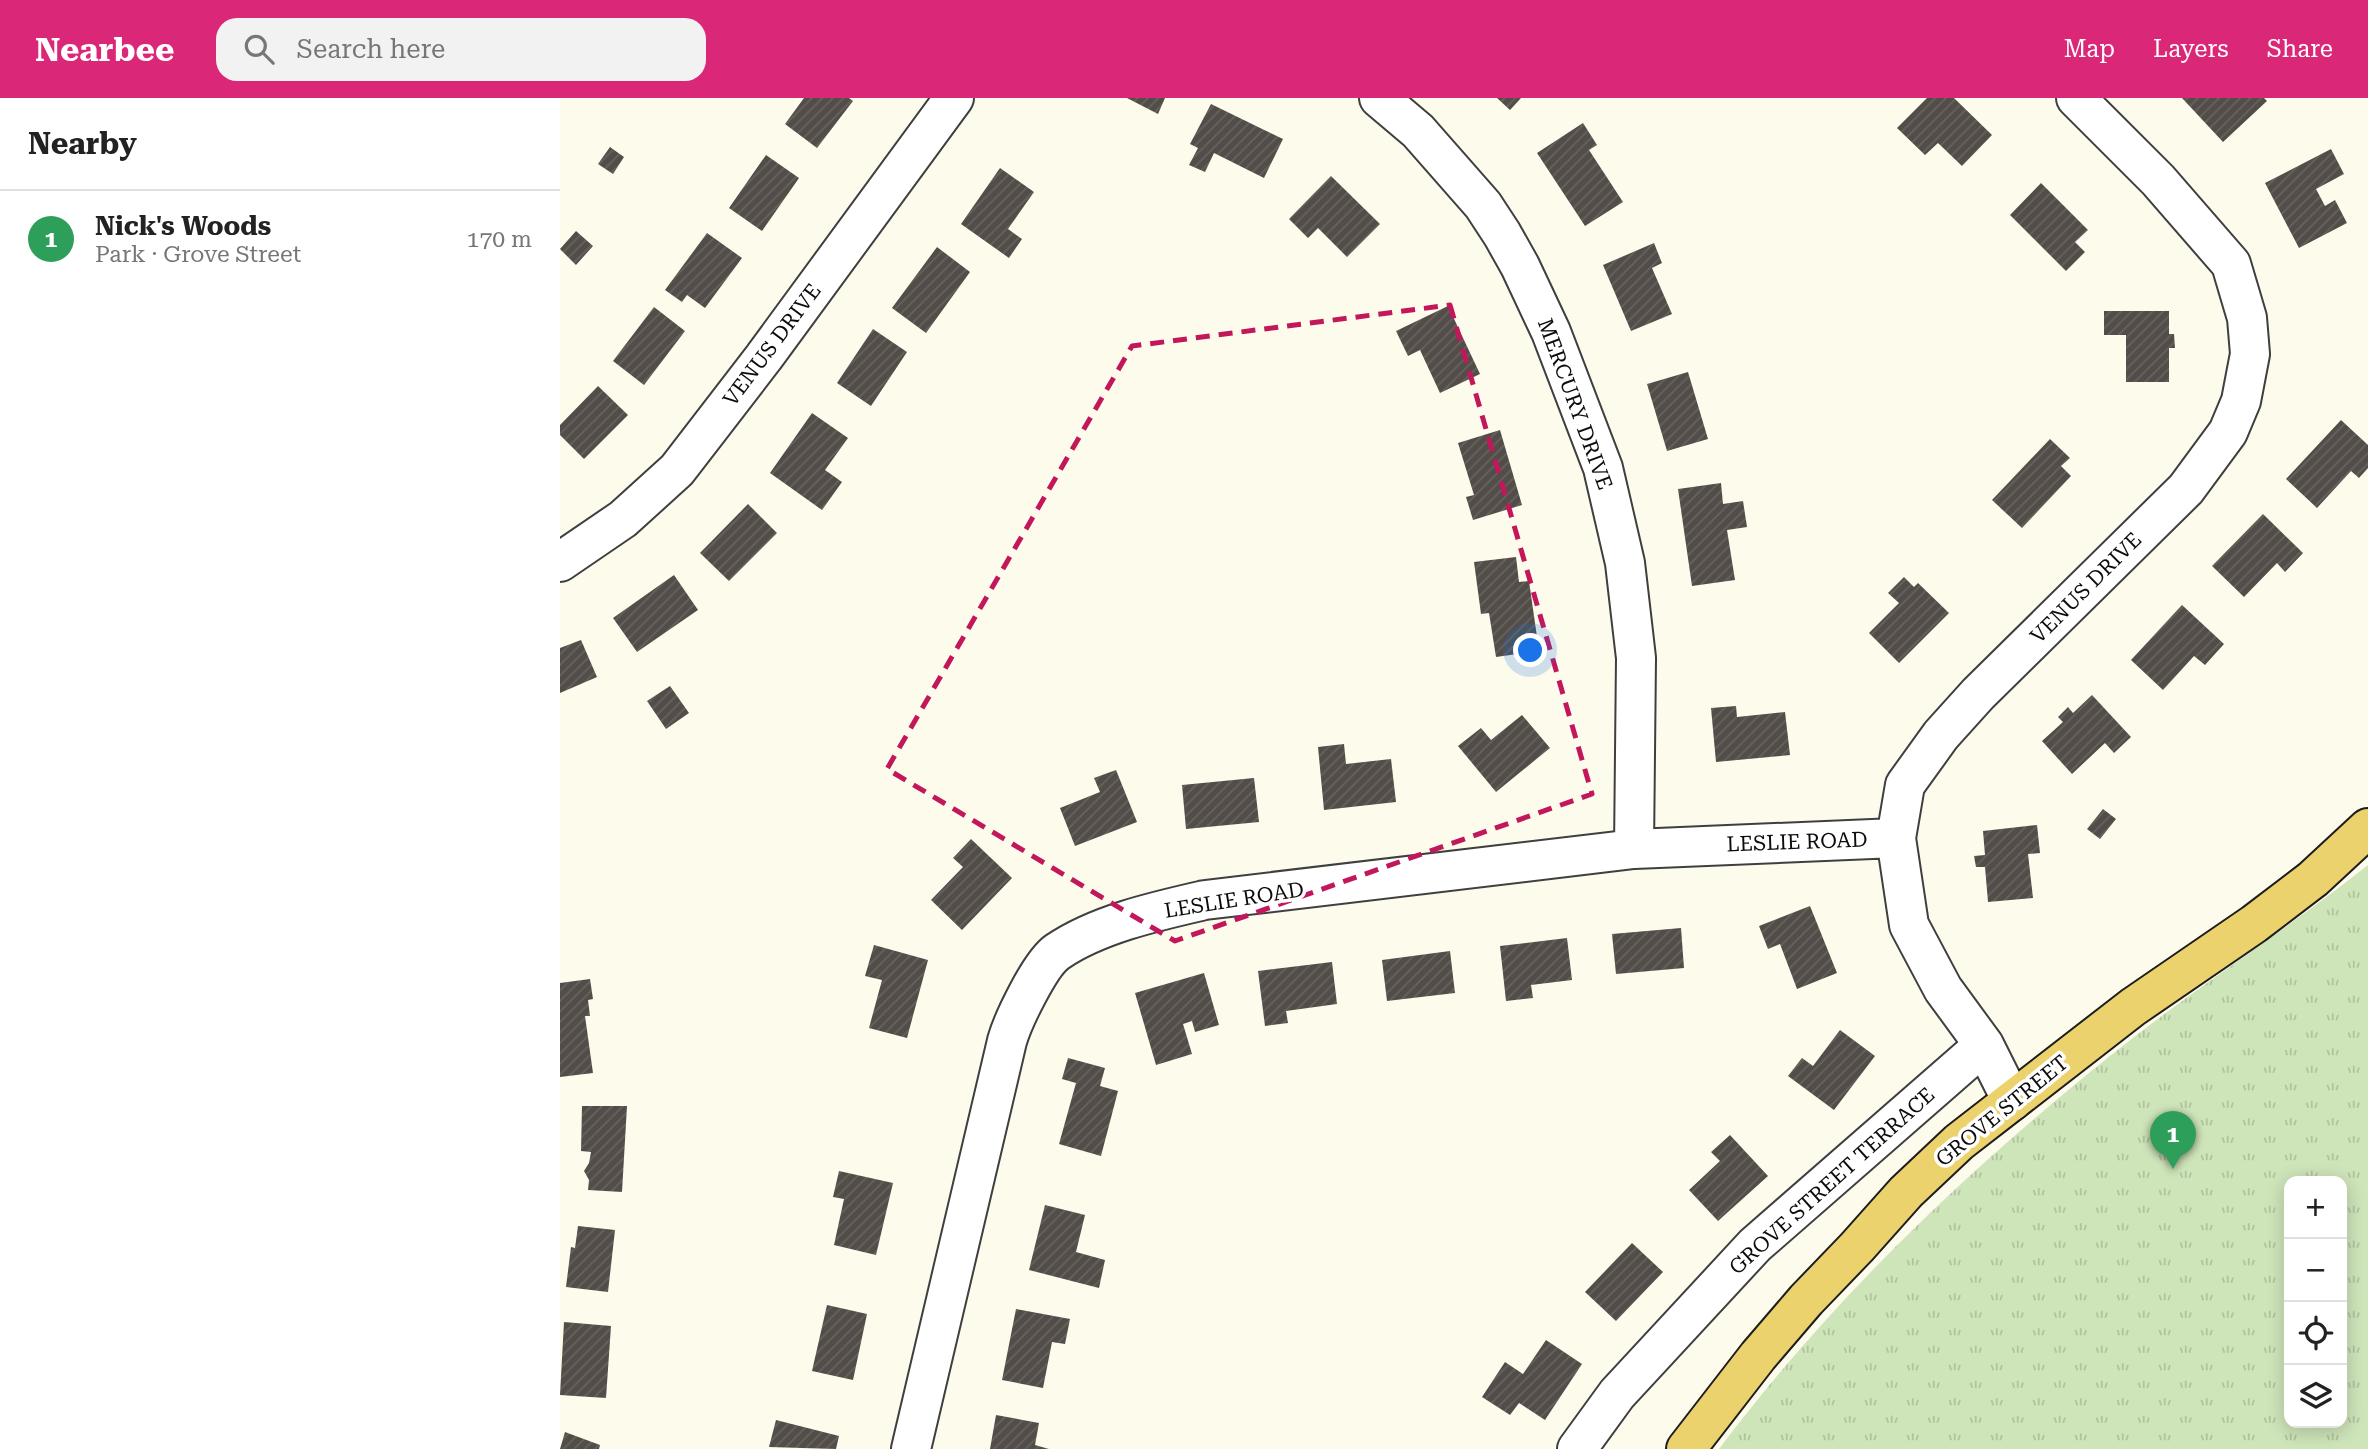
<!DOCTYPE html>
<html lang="en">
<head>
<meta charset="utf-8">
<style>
	body { margin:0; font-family:"Roboto Serif",serif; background:#f2f2f2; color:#222 }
	.controls { position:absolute; right:21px; bottom:21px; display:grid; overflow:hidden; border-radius:14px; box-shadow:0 4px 18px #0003 }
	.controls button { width:63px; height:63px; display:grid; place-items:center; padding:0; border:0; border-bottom:2px solid #e0e0e0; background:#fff; color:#222; font:35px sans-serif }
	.you { position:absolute; left:971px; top:553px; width:24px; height:24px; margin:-18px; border:5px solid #fff; border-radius:50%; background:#1a73e8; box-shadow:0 0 0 10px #1a73e833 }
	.badge { display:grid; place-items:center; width:46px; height:46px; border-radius:50%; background:#db2777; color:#fff; font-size:23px; font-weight:700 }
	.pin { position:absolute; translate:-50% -58px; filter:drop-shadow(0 2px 4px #0008) }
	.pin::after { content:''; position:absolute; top:37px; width:24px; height:21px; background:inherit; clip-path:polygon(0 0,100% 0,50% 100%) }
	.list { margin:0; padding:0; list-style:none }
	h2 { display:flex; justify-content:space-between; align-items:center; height:91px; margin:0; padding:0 28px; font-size:30px }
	h2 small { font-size:23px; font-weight:400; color:#767676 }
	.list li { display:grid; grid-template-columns:46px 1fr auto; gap:21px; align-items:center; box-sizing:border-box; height:98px; padding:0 28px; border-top:2px solid #e0e0e0 }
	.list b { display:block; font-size:26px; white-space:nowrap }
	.list p { margin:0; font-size:23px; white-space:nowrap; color:#767676 }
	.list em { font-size:23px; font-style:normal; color:#767676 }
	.icon { flex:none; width:38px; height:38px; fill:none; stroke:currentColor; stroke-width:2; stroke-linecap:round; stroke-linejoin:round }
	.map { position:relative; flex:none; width:1808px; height:1351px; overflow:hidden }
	header { display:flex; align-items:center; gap:42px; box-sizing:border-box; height:98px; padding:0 35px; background:#db2777; color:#fff }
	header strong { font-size:33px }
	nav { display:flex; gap:38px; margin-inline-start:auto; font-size:24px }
	.search { width:490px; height:63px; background:#f2f2f2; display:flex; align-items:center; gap:18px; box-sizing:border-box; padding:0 24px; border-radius:21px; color:#767676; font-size:26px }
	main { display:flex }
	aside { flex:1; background:#fff }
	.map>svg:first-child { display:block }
	.grass { fill:url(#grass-tufts); fill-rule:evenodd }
	.building { fill:url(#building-hatch) }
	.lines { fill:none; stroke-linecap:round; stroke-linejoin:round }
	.minor-casing { stroke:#3f3f3f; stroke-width:42 }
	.major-casing { stroke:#1d1d1d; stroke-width:42 }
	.minor { stroke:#fff; stroke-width:38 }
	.major { stroke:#ecd26d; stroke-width:38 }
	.marked { fill:none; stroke:#c2185b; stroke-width:5; stroke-dasharray:14 9; stroke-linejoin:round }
	.labels { text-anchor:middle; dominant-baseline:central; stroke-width:7; stroke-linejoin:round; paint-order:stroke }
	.street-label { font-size:21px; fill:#0c0c0c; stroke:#fff }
</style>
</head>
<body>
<header>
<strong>Nearbee</strong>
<div class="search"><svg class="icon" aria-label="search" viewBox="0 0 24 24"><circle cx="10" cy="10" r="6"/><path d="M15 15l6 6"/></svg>Search here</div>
<nav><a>Map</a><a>Layers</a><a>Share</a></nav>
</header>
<main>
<aside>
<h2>Nearby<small></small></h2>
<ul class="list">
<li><span class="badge" style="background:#2e9e5b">1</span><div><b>Nick's Woods</b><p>Park · Grove Street</p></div><em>170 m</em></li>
</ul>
</aside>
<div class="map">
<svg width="1808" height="1351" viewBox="0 0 1808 1351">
	<defs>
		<pattern id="grass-tufts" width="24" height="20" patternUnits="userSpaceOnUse" patternTransform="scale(1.75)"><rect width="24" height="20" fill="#cee4b9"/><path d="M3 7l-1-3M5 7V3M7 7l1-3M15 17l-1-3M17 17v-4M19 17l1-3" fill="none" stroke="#b0c29e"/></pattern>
		<pattern id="building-hatch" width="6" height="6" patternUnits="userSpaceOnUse" patternTransform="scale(1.75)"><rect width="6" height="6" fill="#534d49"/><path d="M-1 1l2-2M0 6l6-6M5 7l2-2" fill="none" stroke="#67625f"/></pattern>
	</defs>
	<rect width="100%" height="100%" fill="#fdfbec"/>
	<path class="grass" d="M1808,767V1351H1159C1277,1194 1424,1056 1578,936C1653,878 1734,826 1808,767ZM1729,1083H1782V1325H1729Z"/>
	<path class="building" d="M244,0H289L293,3L257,50L225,26Z
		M567,0H605L598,16Z
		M937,0H961L950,12Z
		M1367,0H1394L1432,37L1402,68L1378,45L1365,57L1337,30Z
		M1622,0H1704L1707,3L1663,44Z
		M651,6L723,41L704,80L654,55L645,74L629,67L638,50L630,46Z
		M1023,25L1037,47L1029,52L1063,104L1025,128L977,55Z
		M50,49L64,59L53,76L38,66Z
		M1771,51L1784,76L1756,91L1765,108L1775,102L1787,125L1739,150L1705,85Z
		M206,57L239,80L202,133L169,110Z
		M440,70L474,94L448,131L462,141L449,160L401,126Z
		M771,78L820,126L787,159L758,130L748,140L729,121Z
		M1481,85L1528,132L1515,144L1525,154L1506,173L1450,117Z
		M16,133L33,148L16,167L0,151Z
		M147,135L182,160L145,210L127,197L122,204L105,192Z
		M1094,145L1102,165L1092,170L1112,216L1071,233L1043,167Z
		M377,149L410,174L366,235L332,210Z
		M888,208L920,276L880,295L860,252L848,258L836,233Z
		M94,209L125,233L84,287L53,263Z
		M1544,213H1609V236H1614L1615,250H1609V284H1566V237H1544Z
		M313,231L347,254L311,308L277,285Z
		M1128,274L1148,341L1107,353L1087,286Z
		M38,288L68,317L24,361L0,337V327Z
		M252,315L288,340L265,372L282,384L262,412L210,375Z
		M1781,322L1808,347V370L1799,380L1791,373L1757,410L1726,381Z
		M940,332L962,407L913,422L906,399L914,397L898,345Z
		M1490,341L1510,360L1501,368L1511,378L1462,430L1432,402Z
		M1161,385L1163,406L1183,403L1187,429L1167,432L1175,482L1132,488L1118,391Z
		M188,406L217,435L169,483L140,455Z
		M1703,416L1743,455L1725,474L1717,465L1684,499L1652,468Z
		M956,459L959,484L969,483L979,553L936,559L929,515L921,516L914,464Z
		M114,477L138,512L77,554L53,520Z
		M1344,479L1354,489L1358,485L1389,515L1339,565L1309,535L1339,505L1328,495Z
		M1622,507L1664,546L1645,567L1634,558L1603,592L1571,562Z
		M21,542L37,579L0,595V550Z
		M110,588L129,615L106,631L87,603Z
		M1532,597L1571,639L1554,655L1545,645L1512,676L1482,643L1503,624L1498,619L1508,609L1513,615Z
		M1176,608L1177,619L1225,614L1230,657L1156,664L1151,610Z
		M962,617L990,650L936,694L898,648L921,630L931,642Z
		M784,646L786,666L831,661L836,704L764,712L758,649Z
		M556,672L577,724L515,748L500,710L540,694L534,680Z
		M694,680L699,724L626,731L622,687Z
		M1543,711L1556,721L1540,741L1527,731Z
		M1477,727L1480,755L1468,756L1473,800L1428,804L1425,769H1416L1414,758L1425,757L1423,733Z
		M411,741L452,780L402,832L371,802L403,769L393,760Z
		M1250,808L1277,875L1237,891L1220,846L1208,851L1199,828Z
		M1121,830L1124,870L1056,876L1052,836Z
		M1007,840L1012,882L971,887L973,900L946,903L940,848Z
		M314,847L368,862L347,940L309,930L322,882L305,878Z
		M890,853L895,895L827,903L822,862Z
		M772,864L777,906L726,913L728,925L705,928L698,873Z
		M644,875L659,927L635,934L632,923L623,926L632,956L596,967L575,895Z
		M30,881L33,901L28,902L30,918H25L33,975L0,979V885Z
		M1280,932L1315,958L1274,1012L1228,978L1242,960L1253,968Z
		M508,960L545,970L540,988L558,993L541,1058L499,1046L516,985L502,981Z
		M22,1008H67L62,1094L28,1092L29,1082L24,1073L29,1065L31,1054L21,1053Z
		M1170,1037L1208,1078L1158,1123L1129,1092L1160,1063L1151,1054Z
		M279,1073L333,1085L316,1157L274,1147L284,1101L273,1099Z
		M485,1107L525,1117L516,1154L545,1162L539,1190L469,1172Z
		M18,1128L55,1132L48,1194L6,1189L11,1149L15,1150Z
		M1072,1145L1103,1174L1056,1223L1025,1194Z
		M267,1207L307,1216L293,1282L252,1273Z
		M456,1211L510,1221L505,1246L492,1244L483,1290L442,1282Z
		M4,1224L51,1228L46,1300L0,1297Z
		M986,1242L1022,1266L985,1322L959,1305L950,1317L922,1299L945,1264L963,1276Z
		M436,1317L479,1325L475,1347L489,1351H430Z
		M216,1322L279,1338L276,1351L209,1349Z
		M5,1334L40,1347L39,1351H0Z"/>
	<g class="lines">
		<defs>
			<path id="minor" d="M819,0L858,33L923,107L942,136L960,168L991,234L1043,370L1065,465L1076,560L1074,751
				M0,464L63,421L117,372L204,259L394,0
				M1452,1003L1424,947L1383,891L1349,827L1336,740L1345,687L1381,637L1418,596L1626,391L1668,334L1681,303L1690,256L1687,220L1671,166L1598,82L1516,0
				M351,1351L447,943C453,922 480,866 497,854C538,826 597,813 645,802L1074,751L1336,740
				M1017,1351L1057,1296L1195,1147L1424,947"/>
			<path id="major" d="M1126,1351L1198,1258L1246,1202L1297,1149L1346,1094L1399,1044L1573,909L1694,826L1753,781L1808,730"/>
		</defs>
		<use href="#minor" class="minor-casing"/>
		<use href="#major" class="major-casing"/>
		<use href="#minor" class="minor"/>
		<use href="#major" class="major"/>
	</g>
	<path class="marked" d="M890,207L1032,696L615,843L327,671L572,248Z"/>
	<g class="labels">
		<g class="street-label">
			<text transform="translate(212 247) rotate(-53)">VENUS DRIVE</text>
			<text transform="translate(1015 306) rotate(70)">MERCURY DRIVE</text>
			<text transform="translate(1526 490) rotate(-45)">VENUS DRIVE</text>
			<text transform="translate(1237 744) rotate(-2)">LESLIE ROAD</text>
			<text transform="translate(674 802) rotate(-9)">LESLIE ROAD</text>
			<text transform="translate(1442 1013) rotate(-39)">GROVE STREET</text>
			<text transform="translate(1272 1083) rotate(-42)">GROVE STREET TERRACE</text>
		</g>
	</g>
</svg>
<div class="controls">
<button>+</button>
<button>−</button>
<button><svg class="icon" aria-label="locate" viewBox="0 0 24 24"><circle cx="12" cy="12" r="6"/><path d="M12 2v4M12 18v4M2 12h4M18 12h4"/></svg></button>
<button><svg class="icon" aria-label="layers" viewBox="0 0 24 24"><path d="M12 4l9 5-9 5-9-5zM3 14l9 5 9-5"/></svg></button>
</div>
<div class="you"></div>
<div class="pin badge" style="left:1613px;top:1071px;background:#2e9e5b">1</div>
</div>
</main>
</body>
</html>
